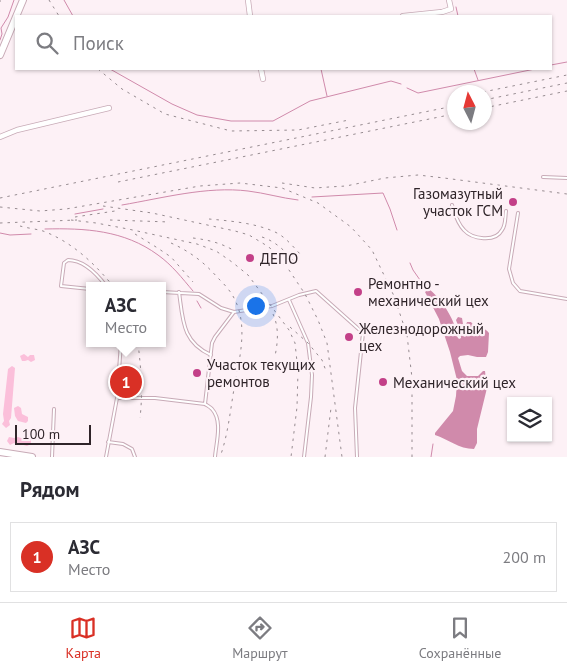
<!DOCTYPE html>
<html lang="ru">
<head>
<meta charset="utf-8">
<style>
	body { margin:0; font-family:"PT Sans",sans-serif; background:#f2f2f3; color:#2b2b33 }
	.controls { position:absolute; right:15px; bottom:15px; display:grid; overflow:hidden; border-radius:0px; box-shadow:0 1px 4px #0004 }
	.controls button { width:45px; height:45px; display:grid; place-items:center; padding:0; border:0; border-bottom:1px solid #e1e1e2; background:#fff; color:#2b2b33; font:25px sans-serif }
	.compass { position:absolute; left:447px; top:85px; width:45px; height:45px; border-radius:50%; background:#fff; box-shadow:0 1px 4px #0004; rotate:354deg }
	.scale { position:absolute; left:15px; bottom:12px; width:76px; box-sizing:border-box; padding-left:5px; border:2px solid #2f2429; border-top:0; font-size:14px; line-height:18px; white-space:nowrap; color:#2f2429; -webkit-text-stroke:4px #fdf1f6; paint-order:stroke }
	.you { position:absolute; left:255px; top:305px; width:18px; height:18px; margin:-12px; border:4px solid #fff; border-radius:50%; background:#1a73e8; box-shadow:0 0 0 8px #1a73e833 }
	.badge { display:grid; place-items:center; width:32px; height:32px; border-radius:50%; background:#d93025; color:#fff; font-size:16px; font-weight:700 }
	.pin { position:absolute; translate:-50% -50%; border:2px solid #fff; box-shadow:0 1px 5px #0006 }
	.popup { position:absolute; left:86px; top:282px; width:80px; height:65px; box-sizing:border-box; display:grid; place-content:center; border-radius:0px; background:#fff; filter:drop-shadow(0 1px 4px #0005); font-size:16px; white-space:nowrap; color:#7c7c81 }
	.popup b { font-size:19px; color:#2b2b33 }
	.popup::after { content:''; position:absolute; left:50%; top:100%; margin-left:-10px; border:10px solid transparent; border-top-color:#fff }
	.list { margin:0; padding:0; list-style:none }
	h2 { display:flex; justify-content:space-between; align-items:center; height:65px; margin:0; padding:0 20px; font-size:21px }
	h2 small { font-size:16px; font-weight:400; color:#7c7c81 }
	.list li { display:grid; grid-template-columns:32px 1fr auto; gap:15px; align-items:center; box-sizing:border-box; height:70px; margin:0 10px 10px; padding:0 10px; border:1px solid #e1e1e2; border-radius:0px }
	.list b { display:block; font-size:19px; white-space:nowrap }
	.list p { margin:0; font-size:16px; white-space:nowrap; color:#7c7c81 }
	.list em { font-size:16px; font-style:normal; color:#7c7c81 }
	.icon { flex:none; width:28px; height:28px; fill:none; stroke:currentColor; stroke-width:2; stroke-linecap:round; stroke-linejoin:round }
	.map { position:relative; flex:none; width:567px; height:457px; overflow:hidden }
	.search { position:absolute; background:#fff; box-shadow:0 1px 4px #0004; left:15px; right:15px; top:15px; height:55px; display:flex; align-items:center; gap:12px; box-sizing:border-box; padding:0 18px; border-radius:0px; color:#7c7c81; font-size:19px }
	.sheet { height:145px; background:#fff }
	nav { display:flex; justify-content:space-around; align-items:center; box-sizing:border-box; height:70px; border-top:1px solid #e1e1e2; background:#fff; font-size:14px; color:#7c7c81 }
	nav a { display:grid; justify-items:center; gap:2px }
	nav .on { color:#d93025 }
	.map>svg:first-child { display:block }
	.green { fill:#fbbfda }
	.water { fill:#d08aab }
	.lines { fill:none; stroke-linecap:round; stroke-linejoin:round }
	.stream { stroke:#d08aab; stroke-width:1 }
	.service-casing { stroke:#c8abb7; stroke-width:4 }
	.minor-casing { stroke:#c8abb7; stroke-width:6 }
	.secondary-casing { stroke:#c8abb7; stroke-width:8 }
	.service { stroke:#fff; stroke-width:2 }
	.minor { stroke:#fff; stroke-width:4.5 }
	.secondary { stroke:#fff; stroke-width:6 }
	.rail { stroke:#968b90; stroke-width:1; stroke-dasharray:2.5 5; stroke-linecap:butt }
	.poi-dot { fill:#c34088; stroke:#fdf1f6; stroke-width:2 }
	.labels { text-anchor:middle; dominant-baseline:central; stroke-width:4.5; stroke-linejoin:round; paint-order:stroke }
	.poi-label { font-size:15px; fill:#2f2429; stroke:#fdf1f6; text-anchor:start }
</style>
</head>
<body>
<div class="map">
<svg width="567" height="457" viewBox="0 0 567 457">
	<rect width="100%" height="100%" fill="#fdf1f6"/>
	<path class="green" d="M24,354L28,357L30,355H34L35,360L31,362L28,360L25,361H22L20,356Z
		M12,366L15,368L11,418L9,421L10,425L6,428L2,424L4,421L3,414L8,369Z
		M18,406L21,408L22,414L28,417V421L26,423L18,421L15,416L14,408Z
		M9,437L14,438L18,437C22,439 27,437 31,440V444L27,446L20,444L17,445L14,443L10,445L7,441Z"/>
	<path class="water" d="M429,289C439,297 449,311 454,324C456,330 455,335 459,339L461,338L460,331L456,320L458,317L462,318L463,324L462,334L465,337L467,335L466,325L467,322H471L475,327C481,327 485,328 489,333L488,352L486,357H477L468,355L460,356L458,358L462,371L467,376H478L483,371H485L487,388L477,429V443L474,449C459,449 448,439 435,435V433L453,411L456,396L457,380L450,352L439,319L425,292Z"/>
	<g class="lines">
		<path class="stream" d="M64,0L73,16
			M456,7L458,16
			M0,40L2,34L1,28L8,17L14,0
			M551,65L567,62
			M110,69L172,104L197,115L231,121H273L310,101L391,81L401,84
			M321,69L327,96
			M474,69L478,80
			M407,88L418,93L535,69
			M312,197L383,193L390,209L397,230
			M122,205C163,198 207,186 248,191C265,193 281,198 298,200
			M75,214L103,209
			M45,229C85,228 124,230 158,255C172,265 182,278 193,291
			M0,233L10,235L31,234
			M410,263L413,270L427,290
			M197,301L201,308
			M431,457L433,444"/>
		<defs>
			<path id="service" d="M543,177L567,178
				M452,205C455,214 457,223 464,230C472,239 495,243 502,230C506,225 505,217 506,211
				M518,213L509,269L513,283L520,291L567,299
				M90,289L61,286L64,263L68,260C84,260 97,274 106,286
				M162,292L199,294L221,308L234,312L272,306L299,295L316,291L363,333L355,408L357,457
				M179,292C183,320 182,342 211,355
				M289,300L308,343L312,375L311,397L304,457
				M117,398H155L205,404C208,406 210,407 212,409C223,421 216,443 215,457
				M205,404L212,343L215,337L234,312
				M108,442L123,444L132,449L135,457
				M52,457L54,409
				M106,457L117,398L121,343"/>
			<path id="minor" d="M248,0L250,16
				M403,16L442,12L451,9L449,0
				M261,69L263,79
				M0,137L17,130L109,108"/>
			<path id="secondary" d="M0,55L23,0
				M0,452L32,457"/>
		</defs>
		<use href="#service" class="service-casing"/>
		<use href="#minor" class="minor-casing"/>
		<use href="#secondary" class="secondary-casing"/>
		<use href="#service" class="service"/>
		<use href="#minor" class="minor"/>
		<use href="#secondary" class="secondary"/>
		<path class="rail" d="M49,0L59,16
			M0,2V0
			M98,69L122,89L165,114L231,131L298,130L349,120
			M483,92L567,75
			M484,100L567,83
			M484,108L567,91
			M118,182L454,114
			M282,183L315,188L329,187L346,186L385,178L418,175L444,178L567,194
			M0,198L454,106
			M103,206L152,213L235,231L249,235L269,247L289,270L305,294L318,320L327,343L342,457
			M0,207L40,211L66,209L200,186L240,183L282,188L318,203L351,227L372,250L394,296L407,335L412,378V457
			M75,217L115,211
			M209,219C231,221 255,223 275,232C286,237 294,248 302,256
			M71,220L96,223L128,229L197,244L216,251L232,262L248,275L289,330L295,343L298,371L297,407L291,457
			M110,220L170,222
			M0,223L77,220
			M20,226C27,228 36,229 43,231C72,242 94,263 113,286
			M135,234L156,247L171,257L193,282
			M262,237C277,242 286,252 296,264
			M193,238C209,240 221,243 235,251
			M171,243C189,251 204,262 217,277C223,283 230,290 234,298C249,326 239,360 234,389C230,412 228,435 220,457
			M273,314C279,327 278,342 275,356
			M290,327L308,343L322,360L326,371
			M138,343C141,369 143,392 140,418
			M325,457L331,408"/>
	</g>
	<g class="poi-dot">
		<circle cx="513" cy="202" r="5"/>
		<circle cx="250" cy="258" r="5"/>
		<circle cx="358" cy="292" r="5"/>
		<circle cx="349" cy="337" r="5"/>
		<circle cx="197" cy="373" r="5"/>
		<circle cx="383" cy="382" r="5"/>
	</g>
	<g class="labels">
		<g class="poi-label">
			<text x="503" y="193" text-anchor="end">Газомазутный<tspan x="503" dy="17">участок ГСМ</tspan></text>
			<text x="260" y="258">ДЕПО</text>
			<text x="368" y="283">Ремонтно -<tspan x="368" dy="17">механический цех</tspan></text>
			<text x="359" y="328">Железнодорожный<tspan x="359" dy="17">цех</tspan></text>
			<text x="207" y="364">Участок текущих<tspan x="207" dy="17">ремонтов</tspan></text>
			<text x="393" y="382">Механический цех</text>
		</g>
	</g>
</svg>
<div class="controls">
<button><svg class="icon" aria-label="layers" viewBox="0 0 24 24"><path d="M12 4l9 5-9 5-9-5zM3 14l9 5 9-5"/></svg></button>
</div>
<svg class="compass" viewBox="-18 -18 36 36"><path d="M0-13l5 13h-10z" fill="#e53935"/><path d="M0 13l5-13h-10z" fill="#7c7c81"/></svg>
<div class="scale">100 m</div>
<div class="you"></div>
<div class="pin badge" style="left:126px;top:382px">1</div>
<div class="popup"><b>АЗС</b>Место</div>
<div class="search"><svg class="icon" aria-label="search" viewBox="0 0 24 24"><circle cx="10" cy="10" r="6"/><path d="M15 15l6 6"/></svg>Поиск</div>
</div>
<section class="sheet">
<h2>Рядом<small></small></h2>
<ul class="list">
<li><span class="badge">1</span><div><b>АЗС</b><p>Место</p></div><em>200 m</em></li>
</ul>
</section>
<nav>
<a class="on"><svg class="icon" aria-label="map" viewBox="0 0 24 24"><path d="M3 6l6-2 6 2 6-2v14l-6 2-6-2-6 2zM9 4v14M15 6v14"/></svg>Карта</a>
<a><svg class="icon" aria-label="directions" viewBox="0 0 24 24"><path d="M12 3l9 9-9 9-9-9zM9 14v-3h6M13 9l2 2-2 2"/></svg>Маршрут</a>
<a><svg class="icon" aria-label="saved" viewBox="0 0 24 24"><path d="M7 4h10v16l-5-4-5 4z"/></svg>Сохранённые</a>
</nav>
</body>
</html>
